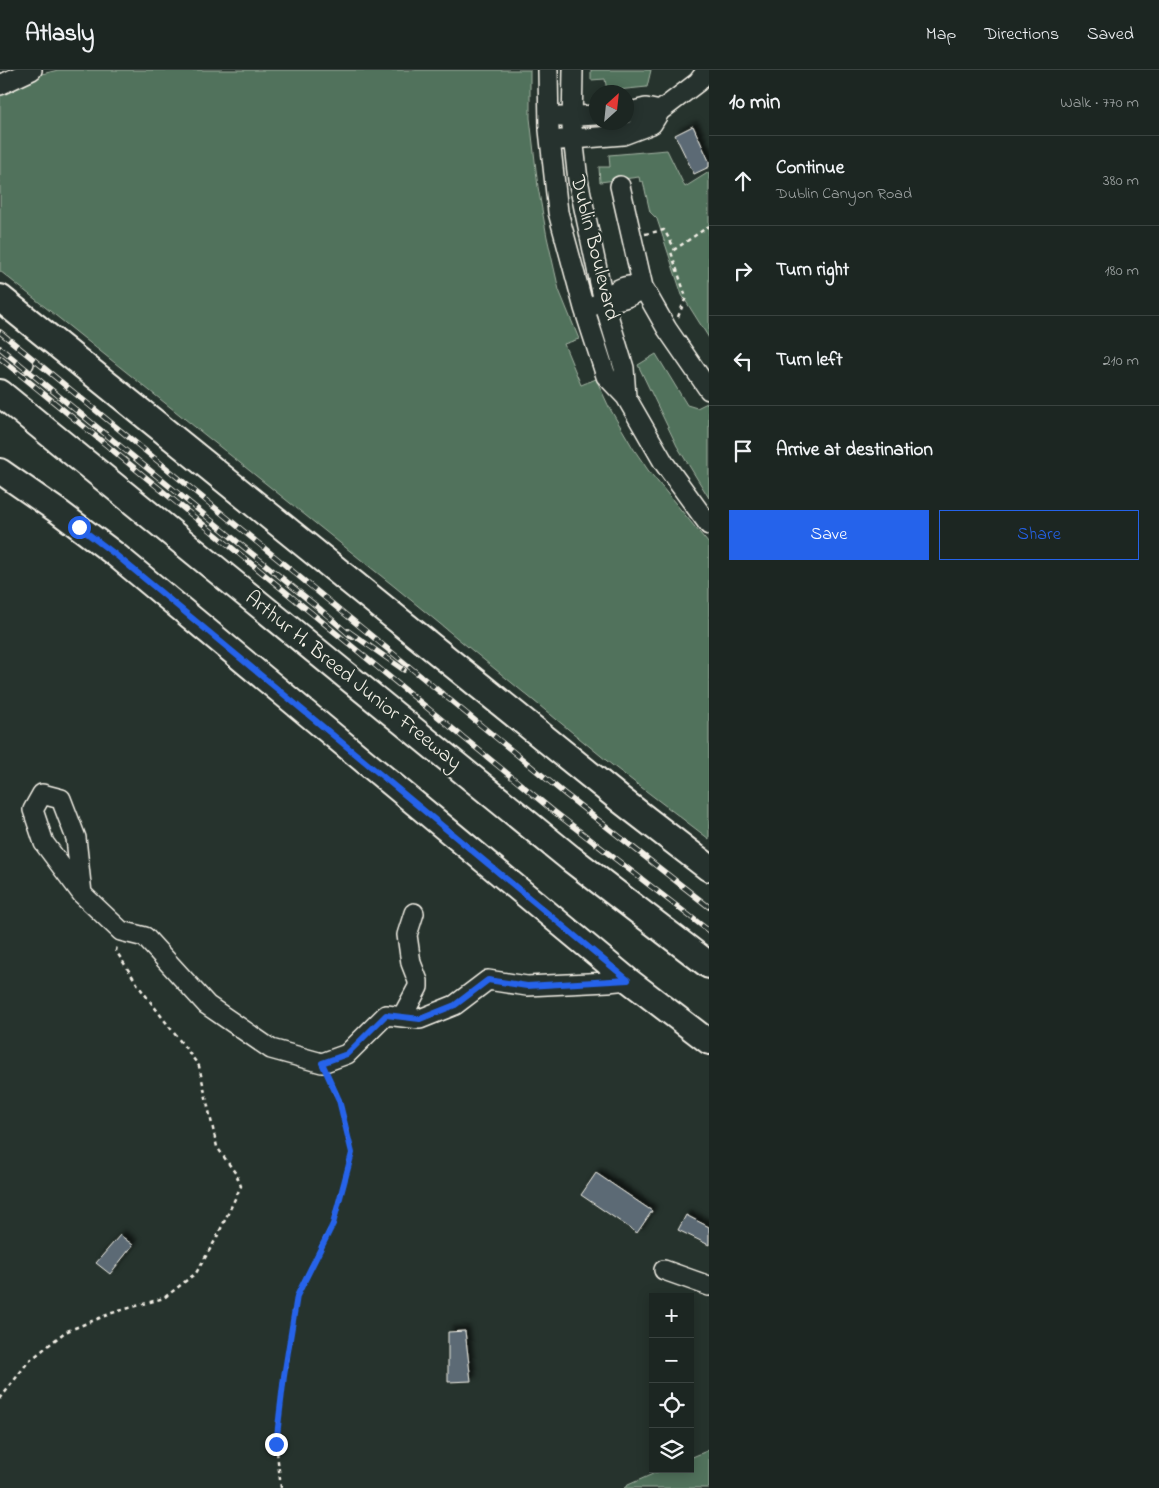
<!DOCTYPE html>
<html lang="en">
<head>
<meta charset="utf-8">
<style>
	body { margin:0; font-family:"Indie Flower",sans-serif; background:#29322f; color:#f1f3f6 }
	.controls { position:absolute; right:15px; bottom:15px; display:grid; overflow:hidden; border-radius:0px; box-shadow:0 2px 12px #0003 }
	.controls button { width:45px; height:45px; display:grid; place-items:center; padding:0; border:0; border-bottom:1px solid #3a4340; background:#1c2622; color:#f1f3f6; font:25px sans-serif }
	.compass { position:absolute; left:589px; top:15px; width:45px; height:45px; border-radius:50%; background:#1c2622; box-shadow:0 2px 12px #0003; rotate:27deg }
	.stop { position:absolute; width:15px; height:15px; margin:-11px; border:4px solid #2563eb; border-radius:50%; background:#fff }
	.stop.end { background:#2563eb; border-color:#fff; box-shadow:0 1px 5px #0008 }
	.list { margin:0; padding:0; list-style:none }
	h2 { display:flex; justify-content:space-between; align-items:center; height:65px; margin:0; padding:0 20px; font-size:21px }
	h2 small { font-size:16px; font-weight:400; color:#a0a5a5 }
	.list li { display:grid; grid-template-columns:32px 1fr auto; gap:15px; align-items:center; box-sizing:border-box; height:90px; padding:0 20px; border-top:1px solid #3a4340 }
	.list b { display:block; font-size:19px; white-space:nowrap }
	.list p { margin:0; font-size:16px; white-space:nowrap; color:#a0a5a5 }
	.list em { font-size:16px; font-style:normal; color:#a0a5a5 }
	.actions { display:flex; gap:10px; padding:15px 20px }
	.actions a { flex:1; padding:11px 0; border:1px solid #2563eb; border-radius:0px; text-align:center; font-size:18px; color:#2563eb }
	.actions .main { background:#2563eb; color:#fff }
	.icon { flex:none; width:28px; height:28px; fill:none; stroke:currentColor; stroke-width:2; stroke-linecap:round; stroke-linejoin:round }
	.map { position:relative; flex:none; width:709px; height:1418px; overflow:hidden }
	header { display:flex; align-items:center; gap:30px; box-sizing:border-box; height:70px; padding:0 25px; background:#1c2622; border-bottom:1px solid #3a4340 }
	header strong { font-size:24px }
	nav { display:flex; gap:28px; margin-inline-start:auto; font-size:18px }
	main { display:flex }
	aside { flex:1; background:#1c2622 }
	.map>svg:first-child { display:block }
	.green { fill:#51725c; stroke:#a2b2a2 }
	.building { fill:#5b6b74; stroke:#f4f1e8; filter:url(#shadow) }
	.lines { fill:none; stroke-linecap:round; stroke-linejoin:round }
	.minor-casing { stroke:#f4f1e8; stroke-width:22 }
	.major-casing { stroke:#f4f1e8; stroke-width:28 }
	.highway-casing { stroke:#f4f1e8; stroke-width:30 }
	.path { stroke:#f4f1e8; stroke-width:2.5; stroke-dasharray:4 4; stroke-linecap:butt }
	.minor { stroke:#26332d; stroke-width:19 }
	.major { stroke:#26332d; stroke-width:24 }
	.highway { stroke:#26332d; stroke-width:26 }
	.rail-casing { stroke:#f4f1e8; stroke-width:5.5 }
	.rail { stroke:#26332d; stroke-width:4; stroke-dasharray:11; stroke-linecap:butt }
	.route { stroke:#2563eb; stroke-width:6 }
	.labels { text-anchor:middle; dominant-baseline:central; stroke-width:4.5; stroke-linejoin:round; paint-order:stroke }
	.street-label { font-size:21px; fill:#f4f1e8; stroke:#26332d }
</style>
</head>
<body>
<header>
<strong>Atlasly</strong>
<nav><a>Map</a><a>Directions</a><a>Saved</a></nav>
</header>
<main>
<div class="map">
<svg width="709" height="1418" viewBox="0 0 709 1418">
	<defs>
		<filter id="shadow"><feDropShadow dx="4.5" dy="-4.5" stdDeviation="2.5" flood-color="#0009"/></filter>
	</defs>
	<rect width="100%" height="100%" fill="#26332d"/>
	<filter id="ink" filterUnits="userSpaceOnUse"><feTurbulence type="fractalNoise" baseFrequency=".02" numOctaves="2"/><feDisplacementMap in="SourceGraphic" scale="10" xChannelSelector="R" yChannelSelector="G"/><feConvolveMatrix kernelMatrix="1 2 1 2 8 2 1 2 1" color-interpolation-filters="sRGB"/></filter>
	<g filter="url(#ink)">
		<path class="green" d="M58,0H530V48L538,117L547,167L559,220L579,269L564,274L581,315L596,309L609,337L633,378L648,400L709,474V769L612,695L395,517L0,201V23L42,4Z
			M591,0H651L647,17L607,21L605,9L591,10Z
			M667,80L685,117L709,102V268L682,225L657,149L650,142L643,111L640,112L639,107L600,112L599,97H610L609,85Z
			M656,284L687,335L697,338L709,332V428L677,376L638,295Z
			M709,1380V1418H624L628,1415L664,1399H690V1388Z"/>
		<path class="building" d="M693,56L709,91V97L694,104L675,65Z
			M596,1103L652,1141L637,1163L581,1125Z
			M686,1145L709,1157V1175L678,1160Z
			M120,1165L133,1175L110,1204L96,1193Z
			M465,1261L471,1311L448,1312V1262Z"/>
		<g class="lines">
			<defs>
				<path id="minor" d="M548,0L549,60L558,142L584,238L606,306L626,327L664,393L709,455
					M573,0L572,58L578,110L604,232L624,298L626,327
					M0,15L32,0
					M626,43L646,38L660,41
					M560,47L596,45
					M561,70L623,65L652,54L660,41L698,12L707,0
					M620,116L643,217L667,259L709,320
					M592,236C609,230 630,231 643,217C626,213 614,219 604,232
					M0,274L24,293
					M82,824L44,773L33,740L42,724L61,729L76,768L82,824L121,861L145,867L207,935L271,979L322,993L347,984L386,945L420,949L455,935L488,910L527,916L608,912L628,910
					M402,947L418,917V911L411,893L407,865L414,843
					M664,1200L709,1216"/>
				<path id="major" d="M0,401L59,442L116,485L628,910L709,972"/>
				<path id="highway" d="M0,228L621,730L709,798
					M0,323L570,788L709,895"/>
			</defs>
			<use href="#minor" class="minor-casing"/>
			<use href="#major" class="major-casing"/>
			<use href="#highway" class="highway-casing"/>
			<path class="path" d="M645,164L664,160L675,179
				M678,247L686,227L671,182L709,156
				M0,1329L28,1292L65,1262L112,1243L164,1228L196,1203L216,1169L241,1116L236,1104L217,1077L199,996L140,918L116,881L117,875
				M281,1418L276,1374L284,1306L297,1226L333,1153L352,1083L339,1029L328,1006"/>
			<use href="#minor" class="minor"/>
			<use href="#major" class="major"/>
			<use href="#highway" class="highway"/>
			<defs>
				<path id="rail" d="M0,262L565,724L709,837
					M0,278L321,540L352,567
					M0,288L552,740L709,861
					M348,561L404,600"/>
			</defs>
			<use href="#rail" class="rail-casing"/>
			<use href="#rail" class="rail"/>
		</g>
	</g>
	<g class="lines" filter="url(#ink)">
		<path class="route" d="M79,457L116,485L628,910L527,916L488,910L455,935L420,949L386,945L347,984L322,993L339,1030L352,1083L333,1154L297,1226L284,1306L276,1374"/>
	</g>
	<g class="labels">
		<g class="street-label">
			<text transform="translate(594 178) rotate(76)">Dublin Boulevard</text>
			<text transform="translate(353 611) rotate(39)">Arthur H. Breed Junior Freeway</text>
		</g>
	</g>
</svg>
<div class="controls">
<button>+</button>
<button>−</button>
<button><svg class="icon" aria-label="locate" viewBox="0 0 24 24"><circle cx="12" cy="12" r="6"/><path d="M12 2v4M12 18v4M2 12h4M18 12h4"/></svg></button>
<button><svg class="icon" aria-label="layers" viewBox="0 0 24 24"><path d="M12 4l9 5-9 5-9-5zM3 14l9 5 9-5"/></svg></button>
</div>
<svg class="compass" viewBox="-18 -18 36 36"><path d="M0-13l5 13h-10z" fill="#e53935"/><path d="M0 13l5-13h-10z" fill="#a0a5a5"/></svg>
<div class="stop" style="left:79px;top:457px"></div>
<div class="stop end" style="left:276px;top:1374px"></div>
</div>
<aside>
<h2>10 min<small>Walk · 770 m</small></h2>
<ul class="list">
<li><svg class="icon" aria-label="ahead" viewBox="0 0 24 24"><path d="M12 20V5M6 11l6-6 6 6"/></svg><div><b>Continue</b><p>Dublin Canyon Road</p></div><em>380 m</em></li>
<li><svg class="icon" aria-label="right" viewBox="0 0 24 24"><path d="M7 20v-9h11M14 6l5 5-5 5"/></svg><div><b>Turn right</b></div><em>180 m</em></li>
<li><svg class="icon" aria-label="left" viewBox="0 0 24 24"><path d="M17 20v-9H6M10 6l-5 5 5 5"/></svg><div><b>Turn left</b></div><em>210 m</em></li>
<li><svg class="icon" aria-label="arrive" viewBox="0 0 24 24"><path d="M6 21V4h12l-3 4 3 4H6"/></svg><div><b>Arrive at destination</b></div></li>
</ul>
<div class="actions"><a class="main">Save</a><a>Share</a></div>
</aside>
</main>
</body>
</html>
